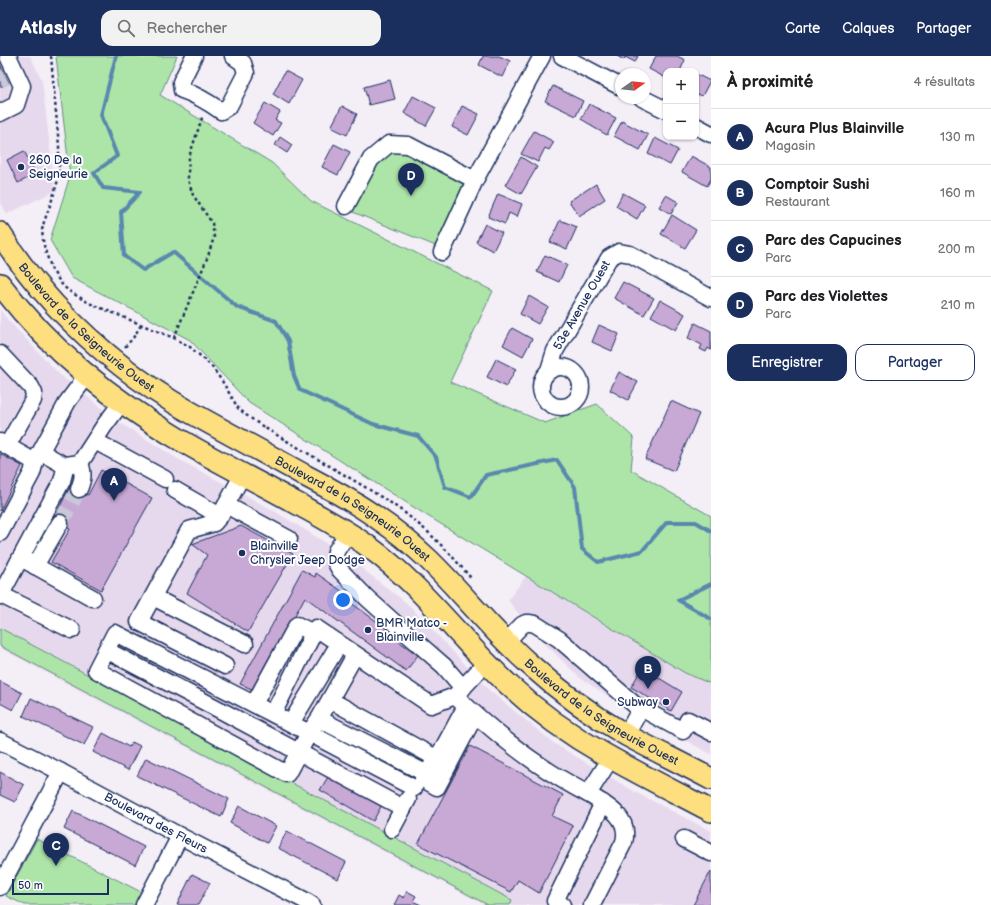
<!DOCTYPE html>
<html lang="fr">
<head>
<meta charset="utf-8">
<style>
	body { margin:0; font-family:"Balsamiq Sans",sans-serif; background:#f2f2f2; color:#202124 }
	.controls { position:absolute; right:12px; top:12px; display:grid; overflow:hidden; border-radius:8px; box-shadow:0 1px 3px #0004 }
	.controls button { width:36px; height:36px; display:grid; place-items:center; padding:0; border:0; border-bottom:1px solid #e0e0e0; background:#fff; color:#202124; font:20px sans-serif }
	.compass { position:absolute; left:615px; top:12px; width:36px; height:36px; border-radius:50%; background:#fff; box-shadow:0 1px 3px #0004; rotate:75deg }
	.scale { position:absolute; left:12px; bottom:10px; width:97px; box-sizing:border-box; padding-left:4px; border:2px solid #1b2f5e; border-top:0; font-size:11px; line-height:14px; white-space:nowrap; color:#1b2f5e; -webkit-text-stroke:3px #fff; paint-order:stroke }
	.you { position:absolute; left:343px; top:544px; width:14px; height:14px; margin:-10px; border:3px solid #fff; border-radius:50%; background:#1a73e8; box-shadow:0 0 0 6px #1a73e833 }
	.badge { display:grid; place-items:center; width:26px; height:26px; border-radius:50%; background:#1b2f5e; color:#fff; font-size:13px; font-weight:700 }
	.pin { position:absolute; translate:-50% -33px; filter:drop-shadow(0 1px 2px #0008) }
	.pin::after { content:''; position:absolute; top:21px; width:14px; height:12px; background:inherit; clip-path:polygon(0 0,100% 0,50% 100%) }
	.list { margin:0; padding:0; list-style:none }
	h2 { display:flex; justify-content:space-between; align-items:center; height:52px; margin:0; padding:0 16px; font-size:17px }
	h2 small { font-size:13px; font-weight:400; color:#757577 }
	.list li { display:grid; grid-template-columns:26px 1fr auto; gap:12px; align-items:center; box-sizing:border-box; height:56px; padding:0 16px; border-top:1px solid #e0e0e0 }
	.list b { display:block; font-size:15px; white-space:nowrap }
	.list p { margin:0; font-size:13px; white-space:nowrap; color:#757577 }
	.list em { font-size:13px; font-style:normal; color:#757577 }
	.actions { display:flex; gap:8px; padding:12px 16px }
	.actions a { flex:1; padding:9px 0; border:1px solid #1b2f5e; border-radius:12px; text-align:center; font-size:14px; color:#1b2f5e }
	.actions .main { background:#1b2f5e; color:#fff }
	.icon { flex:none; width:22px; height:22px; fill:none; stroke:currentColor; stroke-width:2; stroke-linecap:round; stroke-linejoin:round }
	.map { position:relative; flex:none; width:711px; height:849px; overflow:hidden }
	header { display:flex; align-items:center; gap:24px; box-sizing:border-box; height:56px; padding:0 20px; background:#1b2f5e; color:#fff }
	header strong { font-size:19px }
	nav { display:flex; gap:22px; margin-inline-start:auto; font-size:14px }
	.search { width:280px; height:36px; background:#f2f2f2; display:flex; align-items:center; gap:10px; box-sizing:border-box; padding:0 14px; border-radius:12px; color:#757577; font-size:15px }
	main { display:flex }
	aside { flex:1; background:#fff }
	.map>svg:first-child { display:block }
	.built { fill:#e7d9ed }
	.green { fill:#ade5a8; stroke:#648a83 }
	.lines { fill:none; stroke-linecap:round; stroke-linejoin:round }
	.stream { stroke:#5988ae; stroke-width:4 }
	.building { fill:#c8a9d5; stroke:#1b2f5e }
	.minor-tunnel { stroke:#c9c8d8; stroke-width:16; stroke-dasharray:16 8; stroke-linecap:butt }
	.minor-casing { stroke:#1b2f5e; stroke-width:19 }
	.major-casing { stroke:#1b2f5e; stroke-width:24 }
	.path { stroke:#1b2f5e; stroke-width:2.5; stroke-dasharray:3 3; stroke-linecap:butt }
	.minor { stroke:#fff; stroke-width:16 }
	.major { stroke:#fddf80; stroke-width:21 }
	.poi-dot { fill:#1b2f5e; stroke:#fff; stroke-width:1.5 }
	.labels { text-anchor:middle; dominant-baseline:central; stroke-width:4; stroke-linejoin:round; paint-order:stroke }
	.poi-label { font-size:12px; fill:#1b2f5e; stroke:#fff; text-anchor:start }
	.street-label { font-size:12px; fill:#1b2f5e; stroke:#fff }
</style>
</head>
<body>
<header>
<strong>Atlasly</strong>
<div class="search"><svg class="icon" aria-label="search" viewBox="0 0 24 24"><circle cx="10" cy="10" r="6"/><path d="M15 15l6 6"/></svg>Rechercher</div>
<nav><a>Carte</a><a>Calques</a><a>Partager</a></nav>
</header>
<main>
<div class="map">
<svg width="711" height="849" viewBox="0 0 711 849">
	<rect width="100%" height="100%" fill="#f4eef7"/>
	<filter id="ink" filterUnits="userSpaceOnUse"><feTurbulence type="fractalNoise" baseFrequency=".025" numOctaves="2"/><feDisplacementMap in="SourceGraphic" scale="8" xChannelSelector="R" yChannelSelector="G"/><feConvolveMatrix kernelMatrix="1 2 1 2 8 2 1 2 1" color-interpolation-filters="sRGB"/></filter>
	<g filter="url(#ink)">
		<path class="built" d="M0,0H30L42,24L55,135L7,158L0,145Z
			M0,254L8,264L60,319L122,368L178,403L271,453L341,496L409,549L491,636L555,688L637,737L711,775V849H485L0,592Z
			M532,512L711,621V698L639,660L580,622L532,575L508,544Z"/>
		<path class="green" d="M56,0H177L160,39L272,107L311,145L493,235L450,326L545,367L597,348L634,382L631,414L711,460V628L685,617L426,459L249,347L190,284L72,222L50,184L70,120Z
			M387,91H406L474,125L443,193L348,154Z
			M0,572L512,844L510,849H488L0,590Z
			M37,783L145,838L138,849H25L6,840Z"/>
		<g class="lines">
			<path class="stream" d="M116,0L101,59L117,100L94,117L103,132L140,136L121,156L124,200L143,214L173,196L237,251L276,265L288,285L294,320L300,334L373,368L418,380L436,401L445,431L471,441L486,419L557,404L575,431L582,493L598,506L642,495L667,466H696L711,475
				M711,528L678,544L711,563"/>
		</g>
		<path class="building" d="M483,0H499L510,5L502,21L479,9Z
			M617,0H638L635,6L625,1L624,4Z
			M656,0H677L685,4L680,15H666V22L649,13Z
			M0,8L9,27L0,31Z
			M285,15L302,24L289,48L273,38Z
			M696,18L710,25L702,40L696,38Z
			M390,24L395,43L369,49L364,31Z
			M553,30L583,45L576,60L545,45Z
			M413,40L436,52L426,70L404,57Z
			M265,47L280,56L275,64L281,67L273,80L253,67Z
			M589,48L616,62L607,79L591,70V69L581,63Z
			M342,50L357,58L347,79L331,71Z
			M462,50L479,58L468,79L452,71Z
			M622,65L648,79L640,94L614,80Z
			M534,75L554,86L549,94L545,92L538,106L521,98Z
			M280,81L292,89L287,97L275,89Z
			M655,82L678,94L670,109L648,98Z
			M334,88L350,96L338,119L322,111Z
			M24,95L36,118L18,127L7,104Z
			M691,100L711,111V123L707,130L682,116Z
			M521,101L537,111L521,138L505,129Z
			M596,128L605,143L579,160L569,145Z
			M623,137L645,149L637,163L616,150Z
			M498,138L522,148L517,161L509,157L505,168L488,161Z
			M666,139L678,146L671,158L659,151Z
			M672,159L696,174L685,192L661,178Z
			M560,164L577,171L567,193L550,186Z
			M485,168L502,177L493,195L476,186Z
			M545,199L567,209L559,226L537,216Z
			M623,226L654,242L644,259L614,242Z
			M529,240L548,251L538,268L520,258Z
			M660,244L685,258L676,274L651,260Z
			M695,267L711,275V294L708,292L706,296L700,293L702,289L688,282Z
			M599,269L619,278L612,295L592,286Z
			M512,272L532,283L523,300L503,289Z
			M496,303L516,313L506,331L487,321Z
			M619,316L638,326L628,344L610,334Z
			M671,345L699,358L674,415L645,403Z
			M0,398L22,410L0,455Z
			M101,414L152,442L101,534L51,506L70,473L53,464L71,429L88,439Z
			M241,470L293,498L248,576L187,537L207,499L192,488Z
			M302,514L315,521L316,517L353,543L350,546L387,573L384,575L418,599L406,615L305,541L254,634L240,628Z
			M645,607L656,614L654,619L682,636L671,655L631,631Z
			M0,625L22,637L13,654L0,647Z
			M31,642L70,661V660L93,671L84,689L23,660Z
			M103,677L129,691L132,686L140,690L128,714L93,696Z
			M470,690L563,739L552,760L573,770L539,837L518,824L511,836L418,788Z
			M146,702L229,743L221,761L137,720Z
			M0,716L24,729L15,746L0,739Z
			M331,716L383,747L373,765L320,734Z
			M239,750L276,770L267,787L230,767Z
			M73,755L144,791L135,809L64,773Z
			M287,775L346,806L338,823L278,792Z
			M711,815V849H693Z
			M192,818L210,827L198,849H177Z
			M407,835L416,840L413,845L421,849H394L399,839L404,842Z"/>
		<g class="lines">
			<path class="minor-tunnel" d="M0,24L6,21
				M60,467L79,433"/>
			<defs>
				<g id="minor">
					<path d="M194,0L181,26L182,34C194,38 211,48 221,55L229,50L246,17L243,7L233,0"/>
					<path d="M562,0L621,31"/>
					<path d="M642,42L666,54"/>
					<path d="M0,57L16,49L22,30L8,0"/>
					<path d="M696,70L711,78"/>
					<path d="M346,150L371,103L389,88L408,89L475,124"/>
					<path d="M442,196L475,124L542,0"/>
					<path d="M0,298L31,331L34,337L33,344L7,390"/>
					<circle cx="561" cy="331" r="20"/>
					<path id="s1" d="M549,314L555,295L609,202L619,196L630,198L711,242"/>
					<path d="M95,385L165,423"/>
					<path d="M0,386L35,406L68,345L80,329L85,318"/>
					<path d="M41,396L62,408L66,409L80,407L104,370L122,346"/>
					<path d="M79,433C83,423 84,418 80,407"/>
					<path d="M175,434L220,460L243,418"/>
					<path d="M226,449L289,483"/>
					<path d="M220,460L214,467L189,474L139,566L225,610"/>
					<path d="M0,477L32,417L35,406"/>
					<path d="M348,477L336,495L335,501L336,507L340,514L367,542L405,576L444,610L463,632"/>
					<path d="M21,502L93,542"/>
					<path d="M35,510L60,467"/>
					<path d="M1,539L72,574"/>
					<path d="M0,540L62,425L66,409"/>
					<path d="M153,541L245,588"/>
					<path d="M506,586L522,569L526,567H530L535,568L559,583L635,649L683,675L688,664L711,676"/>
					<path d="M106,594L222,655L403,752"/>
					<path d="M486,607L455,640C481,664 508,688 538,708C554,719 571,729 588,738L611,702"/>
					<path d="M330,644L436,702"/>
					<path d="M254,648L297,569L313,577"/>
					<path d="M466,650L442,694L423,723L437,731L475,659"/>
					<path d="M273,658L115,577L96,614L287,718L309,677L319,663L355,599"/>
					<path d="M319,663L427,718"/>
					<path d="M291,667L339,588"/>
					<path d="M626,679L641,652"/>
					<path id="s2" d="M0,685L61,716L180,780L304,844L312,849"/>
					<path d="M414,732L273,658L316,572L431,649L455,640"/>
					<path d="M588,738C606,749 631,761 624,786L592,849"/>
					<path d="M392,773L408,743"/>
					<path d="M684,783L711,797"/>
					<path d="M0,831L61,716"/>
					<path d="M144,849L180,780"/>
					<path d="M562,849L555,845L603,747"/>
				</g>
				<g id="major">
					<path id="s3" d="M0,177C16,203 35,227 55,249C95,291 140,328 190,356C229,378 267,398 306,420C331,433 357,447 380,464C398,476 414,490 429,504C463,537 492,575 527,606C558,634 590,658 626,679C654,694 683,708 711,723"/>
					<path d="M0,228C51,295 109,342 182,385C220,407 258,426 296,447C321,461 346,474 369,491C423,530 461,585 510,630C538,656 570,679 604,698C639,718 675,736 711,755"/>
				</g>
			</defs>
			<use href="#minor" class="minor-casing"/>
			<use href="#major" class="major-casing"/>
			<path class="path" d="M51,0L59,90V116L58,124L53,141L44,166L42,174L43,184L45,194L52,214L63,230L69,235L89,247L174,282L190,291L205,304L212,311L222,325L238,352L246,359L265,372L365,431L391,447L405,457L428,476L450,498L471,522
				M174,282L208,200L214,181L212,167L193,139L188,124V118L189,101L203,59
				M125,291L133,282L141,269"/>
			<use href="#minor" class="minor"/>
			<use href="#major" class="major"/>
		</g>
	</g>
	<g class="poi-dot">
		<circle cx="21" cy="111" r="4"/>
		<circle cx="242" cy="497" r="4"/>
		<circle cx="368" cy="574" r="4"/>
		<circle cx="666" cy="646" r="4"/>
	</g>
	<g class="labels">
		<g class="poi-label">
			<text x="29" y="104">260 De la<tspan x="29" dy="14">Seigneurie</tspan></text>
			<text x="250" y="490">Blainville<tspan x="250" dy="14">Chrysler Jeep Dodge</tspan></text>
			<text x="376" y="567">BMR Matco -<tspan x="376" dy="14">Blainville</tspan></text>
			<text x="658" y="646" text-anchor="end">Subway</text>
		</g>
		<g class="street-label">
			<text stroke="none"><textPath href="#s1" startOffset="73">53e Avenue Ouest</textPath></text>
			<text stroke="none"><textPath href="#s3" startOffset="129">Boulevard de la Seigneurie Ouest</textPath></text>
			<text stroke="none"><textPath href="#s3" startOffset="453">Boulevard de la Seigneurie Ouest</textPath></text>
			<text stroke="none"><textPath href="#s3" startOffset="777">Boulevard de la Seigneurie Ouest</textPath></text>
			<text stroke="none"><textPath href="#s2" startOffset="176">Boulevard des Fleurs</textPath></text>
		</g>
	</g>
</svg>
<div class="controls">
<button>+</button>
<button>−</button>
</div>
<svg class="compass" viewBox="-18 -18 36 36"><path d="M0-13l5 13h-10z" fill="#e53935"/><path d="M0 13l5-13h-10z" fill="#757577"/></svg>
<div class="scale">50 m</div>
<div class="you"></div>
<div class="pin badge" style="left:114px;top:445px">A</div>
<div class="pin badge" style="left:648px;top:633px">B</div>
<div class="pin badge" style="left:56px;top:810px">C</div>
<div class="pin badge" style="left:411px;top:140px">D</div>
</div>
<aside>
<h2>À proximité<small>4 résultats</small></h2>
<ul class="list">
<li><span class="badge">A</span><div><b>Acura Plus Blainville</b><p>Magasin</p></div><em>130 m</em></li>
<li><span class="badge">B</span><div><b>Comptoir Sushi</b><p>Restaurant</p></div><em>160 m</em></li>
<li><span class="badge">C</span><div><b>Parc des Capucines</b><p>Parc</p></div><em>200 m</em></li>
<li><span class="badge">D</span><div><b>Parc des Violettes</b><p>Parc</p></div><em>210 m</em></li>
</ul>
<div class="actions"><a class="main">Enregistrer</a><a>Partager</a></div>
</aside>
</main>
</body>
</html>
